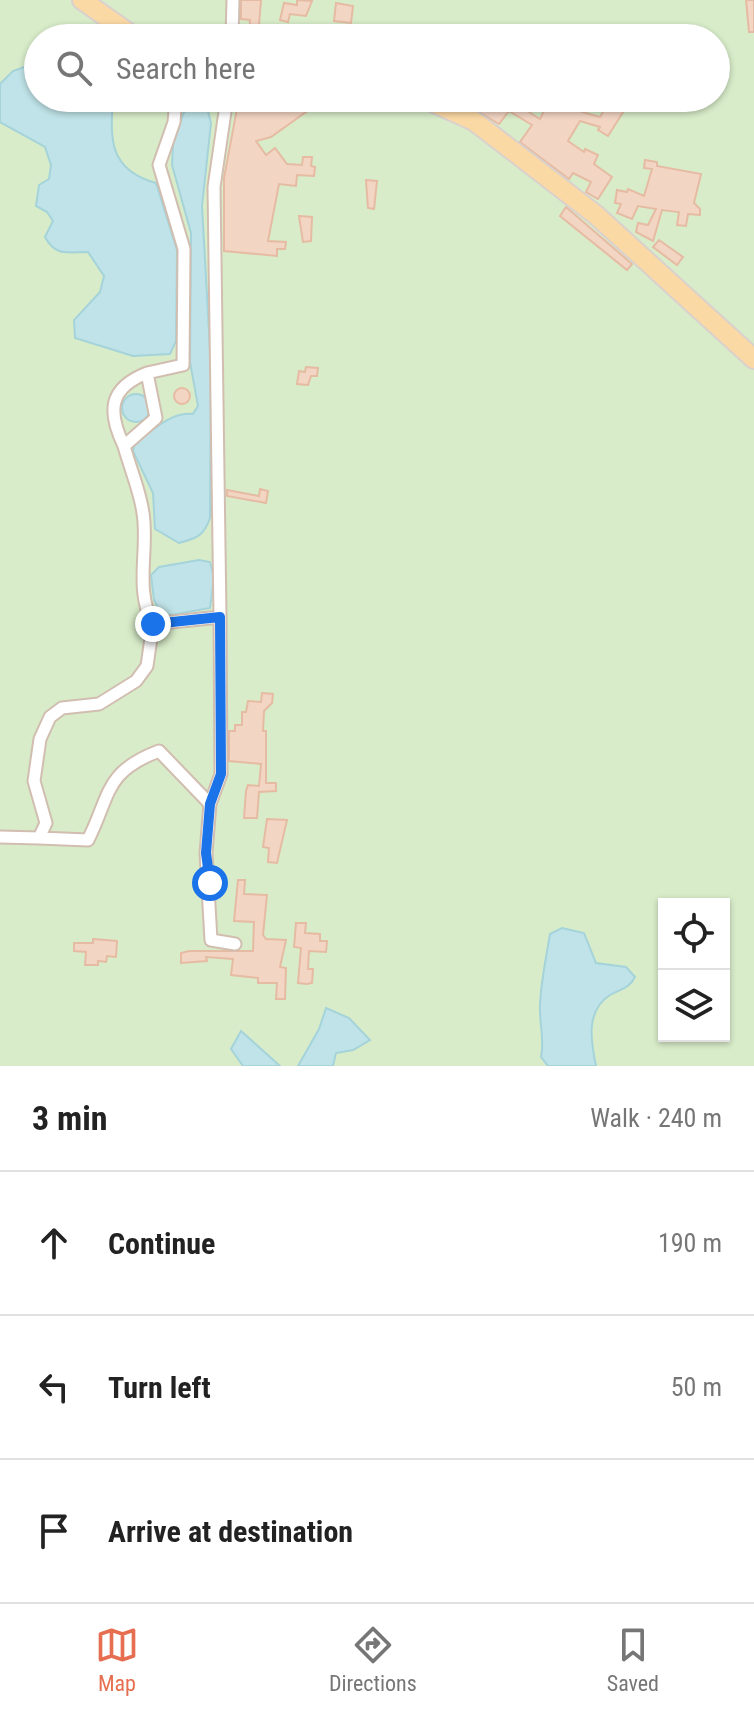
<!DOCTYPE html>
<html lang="en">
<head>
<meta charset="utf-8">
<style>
	body { margin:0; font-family:"Roboto Condensed",sans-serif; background:#f2f2f2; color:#222 }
	.controls { position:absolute; right:24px; bottom:24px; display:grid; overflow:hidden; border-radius:0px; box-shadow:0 2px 6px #0004 }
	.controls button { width:72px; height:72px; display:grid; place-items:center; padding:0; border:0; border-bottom:2px solid #e0e0e0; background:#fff; color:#222; font:40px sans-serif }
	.stop { position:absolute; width:24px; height:24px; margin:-18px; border:6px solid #1a73e8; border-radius:50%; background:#fff }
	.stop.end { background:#1a73e8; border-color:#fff; box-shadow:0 2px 8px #0008 }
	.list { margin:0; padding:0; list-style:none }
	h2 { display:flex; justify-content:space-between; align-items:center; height:104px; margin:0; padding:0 32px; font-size:34px }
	h2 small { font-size:26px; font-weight:400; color:#767676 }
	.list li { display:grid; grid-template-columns:52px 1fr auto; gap:24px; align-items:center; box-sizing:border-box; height:144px; padding:0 32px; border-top:2px solid #e0e0e0 }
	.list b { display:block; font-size:30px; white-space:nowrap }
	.list em { font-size:26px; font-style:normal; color:#767676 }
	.icon { flex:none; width:44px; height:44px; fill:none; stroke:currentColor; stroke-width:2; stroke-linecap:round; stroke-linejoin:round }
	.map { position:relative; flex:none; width:754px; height:1066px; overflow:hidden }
	.search { position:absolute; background:#fff; box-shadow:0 2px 6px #0004; left:24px; right:24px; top:24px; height:88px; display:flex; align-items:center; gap:20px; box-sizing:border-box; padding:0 28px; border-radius:44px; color:#767676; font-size:30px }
	.sheet { height:536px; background:#fff }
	nav { display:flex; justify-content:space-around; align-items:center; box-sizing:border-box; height:112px; border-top:2px solid #e0e0e0; background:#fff; font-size:22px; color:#767676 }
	nav a { display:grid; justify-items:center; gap:4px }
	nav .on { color:#e76f51 }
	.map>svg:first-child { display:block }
	.green { fill:#d8ecc9; fill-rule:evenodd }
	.water { fill:#bfe3e8; stroke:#a5d3da; stroke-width:2 }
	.building { fill:#f3d5c3; stroke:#e6bba3; stroke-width:2 }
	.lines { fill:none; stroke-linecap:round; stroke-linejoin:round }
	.street-casing { stroke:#d1beb0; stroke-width:15 }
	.primary-casing { stroke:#dad1cd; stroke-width:22 }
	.street { stroke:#fff; stroke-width:11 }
	.primary { stroke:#fbd9a5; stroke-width:18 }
	.route { stroke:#1a73e8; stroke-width:10 }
</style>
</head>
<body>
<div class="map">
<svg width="754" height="1066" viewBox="0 0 754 1066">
	<rect width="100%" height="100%" fill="#fdf6ec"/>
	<path class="green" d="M0,0H754V1066H0ZM38,38H716V98H38ZM664,904H724V1036H664Z"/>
	<path class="water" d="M38,62V98H113C110,140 109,170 156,183L177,250L176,341L170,354L133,356L75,338L74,320L100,292L104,276L88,252C67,252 56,257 45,237L53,221L47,212L36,206L39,185L49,179L51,165L45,147L0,122V84L13,71Z
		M199,106L208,111L211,123L202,206L211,367L210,518C204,536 197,538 179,543L155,529L153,493L133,451L136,440C156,430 169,412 193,414L198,406L190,362L191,233L172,165L173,144L184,112Z
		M122 408a14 14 0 1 1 28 0a14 14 0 1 1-28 0Z
		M199,560L210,562L214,577L210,608L171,615L161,614L154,600L151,575L159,567Z
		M562,928L584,933L596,963L626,967L635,977C629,989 620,989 610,995C585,1011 591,1042 596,1066H548L541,1057C545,1039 539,1024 540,1005C541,981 546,958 550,934Z
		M326,1008L349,1018L370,1040L353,1050L336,1053L333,1066H298L319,1029Z
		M241,1031L280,1066H243L231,1049Z"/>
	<path class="building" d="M241,0H261L258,38L249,37L250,20L241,19Z
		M297,0L312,1L306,16L290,14L288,22L280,20L284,3L297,5Z
		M746,0H754V32H749Z
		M336,3L353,6L351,23L334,21Z
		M239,98L310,109L271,137L256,141L266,155L275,148L287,164L302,165L303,157H312L311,166L315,167L314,176L297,175L296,186L279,184L268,241L286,242L285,249H277V256L224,251V178Z
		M455,98H533L526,110L540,119L550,98H583L589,102L582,112L600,117L611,98H632L608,136L598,130L600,127L580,121L568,141L584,152L585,149L598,155L594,164L612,177L598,199L586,192L591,182L573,173L569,179L520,142L532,125L509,111L499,124Z
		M645,160L657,162V166L701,174L694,203L700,209V215L688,214L686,226L677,225L679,212L662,210L653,241L636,232L638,223L648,225L656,209L638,206L632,219L617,213L621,204L615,203L617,190L627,192L628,189L644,196L652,169L644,168Z
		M366,180L377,181L374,209L368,208Z
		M566,207L632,264L627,270L560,216Z
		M299,216L312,217L311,241L303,242Z
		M659,240L683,257L677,265L653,247Z
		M306,367L318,368L317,376H311L308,385L297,384L299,371L305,372Z
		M174 396a8 8 0 1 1 16 0a8 8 0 1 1-16 0Z
		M260,489L268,491L266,503L227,496V490L259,496Z
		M262,693L273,694L272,703L264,711L263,731H266V783H276V791L259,792L257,818H244L246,791L248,785L259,786L261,764L229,761V731H235V725H242V712H246L248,701L261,702Z
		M267,819L287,820L277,863L268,862L269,848L263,847Z
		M238,880H245L244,894L267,895L263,935L266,939L286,940L280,967L286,968L285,999H276L277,983H258V978L231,975L233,959L206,957L207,961L181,963V953L189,951H253L254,922L234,921Z
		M296,923H306L305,933L320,934V941H327L326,952L309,951L308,969H313L312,983L307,984L298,983L301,948L294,947Z
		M93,939L117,941L116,957L107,956L106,962L98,961V965H85L86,952L74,951V943H93Z"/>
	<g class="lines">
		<defs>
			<path id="street" d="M232,38L233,0
				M124,446C107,411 109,388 147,373
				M153,624C134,589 149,550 143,513C140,491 130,468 124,446L156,418L147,373L183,365L184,249L159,165L174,122L176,98
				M210,804L206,853L211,940L235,944
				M0,837L39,838L46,823L34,781L40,739L50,717L62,708L99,704L136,681L147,666L153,624L220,617L214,187L227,98
				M39,838L88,840C111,794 104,772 159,751L210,804L221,774L220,617"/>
			<path id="primary" d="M82,0L136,38
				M423,98L474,121L596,215L754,359"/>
		</defs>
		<use href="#street" class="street-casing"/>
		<use href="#primary" class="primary-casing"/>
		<use href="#street" class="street"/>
		<use href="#primary" class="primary"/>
	</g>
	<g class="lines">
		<path class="route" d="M153,624L220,617L221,774L210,804L206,853L210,883"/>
	</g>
</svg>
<div class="controls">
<button><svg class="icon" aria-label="locate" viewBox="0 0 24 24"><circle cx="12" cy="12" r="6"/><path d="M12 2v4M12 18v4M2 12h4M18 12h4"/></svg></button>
<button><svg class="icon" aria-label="layers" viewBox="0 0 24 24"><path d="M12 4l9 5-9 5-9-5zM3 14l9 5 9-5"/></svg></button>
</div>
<div class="stop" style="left:210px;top:883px"></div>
<div class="stop end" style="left:153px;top:624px"></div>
<div class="search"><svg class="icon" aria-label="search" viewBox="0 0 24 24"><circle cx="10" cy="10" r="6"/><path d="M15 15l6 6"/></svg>Search here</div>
</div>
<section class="sheet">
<h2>3 min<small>Walk · 240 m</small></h2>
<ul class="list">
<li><svg class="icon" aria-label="ahead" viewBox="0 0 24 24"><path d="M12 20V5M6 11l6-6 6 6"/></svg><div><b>Continue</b></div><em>190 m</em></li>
<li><svg class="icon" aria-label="left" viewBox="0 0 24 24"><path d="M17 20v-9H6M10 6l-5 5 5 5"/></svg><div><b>Turn left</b></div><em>50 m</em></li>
<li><svg class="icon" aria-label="arrive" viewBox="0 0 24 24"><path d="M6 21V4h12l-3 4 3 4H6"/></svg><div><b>Arrive at destination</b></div></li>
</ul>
</section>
<nav>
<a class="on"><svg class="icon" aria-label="map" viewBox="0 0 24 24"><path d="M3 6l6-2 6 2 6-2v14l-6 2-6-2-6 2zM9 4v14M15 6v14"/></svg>Map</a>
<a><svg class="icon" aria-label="directions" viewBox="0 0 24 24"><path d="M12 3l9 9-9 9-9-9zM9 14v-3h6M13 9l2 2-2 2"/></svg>Directions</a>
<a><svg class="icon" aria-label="saved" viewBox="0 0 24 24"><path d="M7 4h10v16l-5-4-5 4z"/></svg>Saved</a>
</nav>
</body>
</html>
